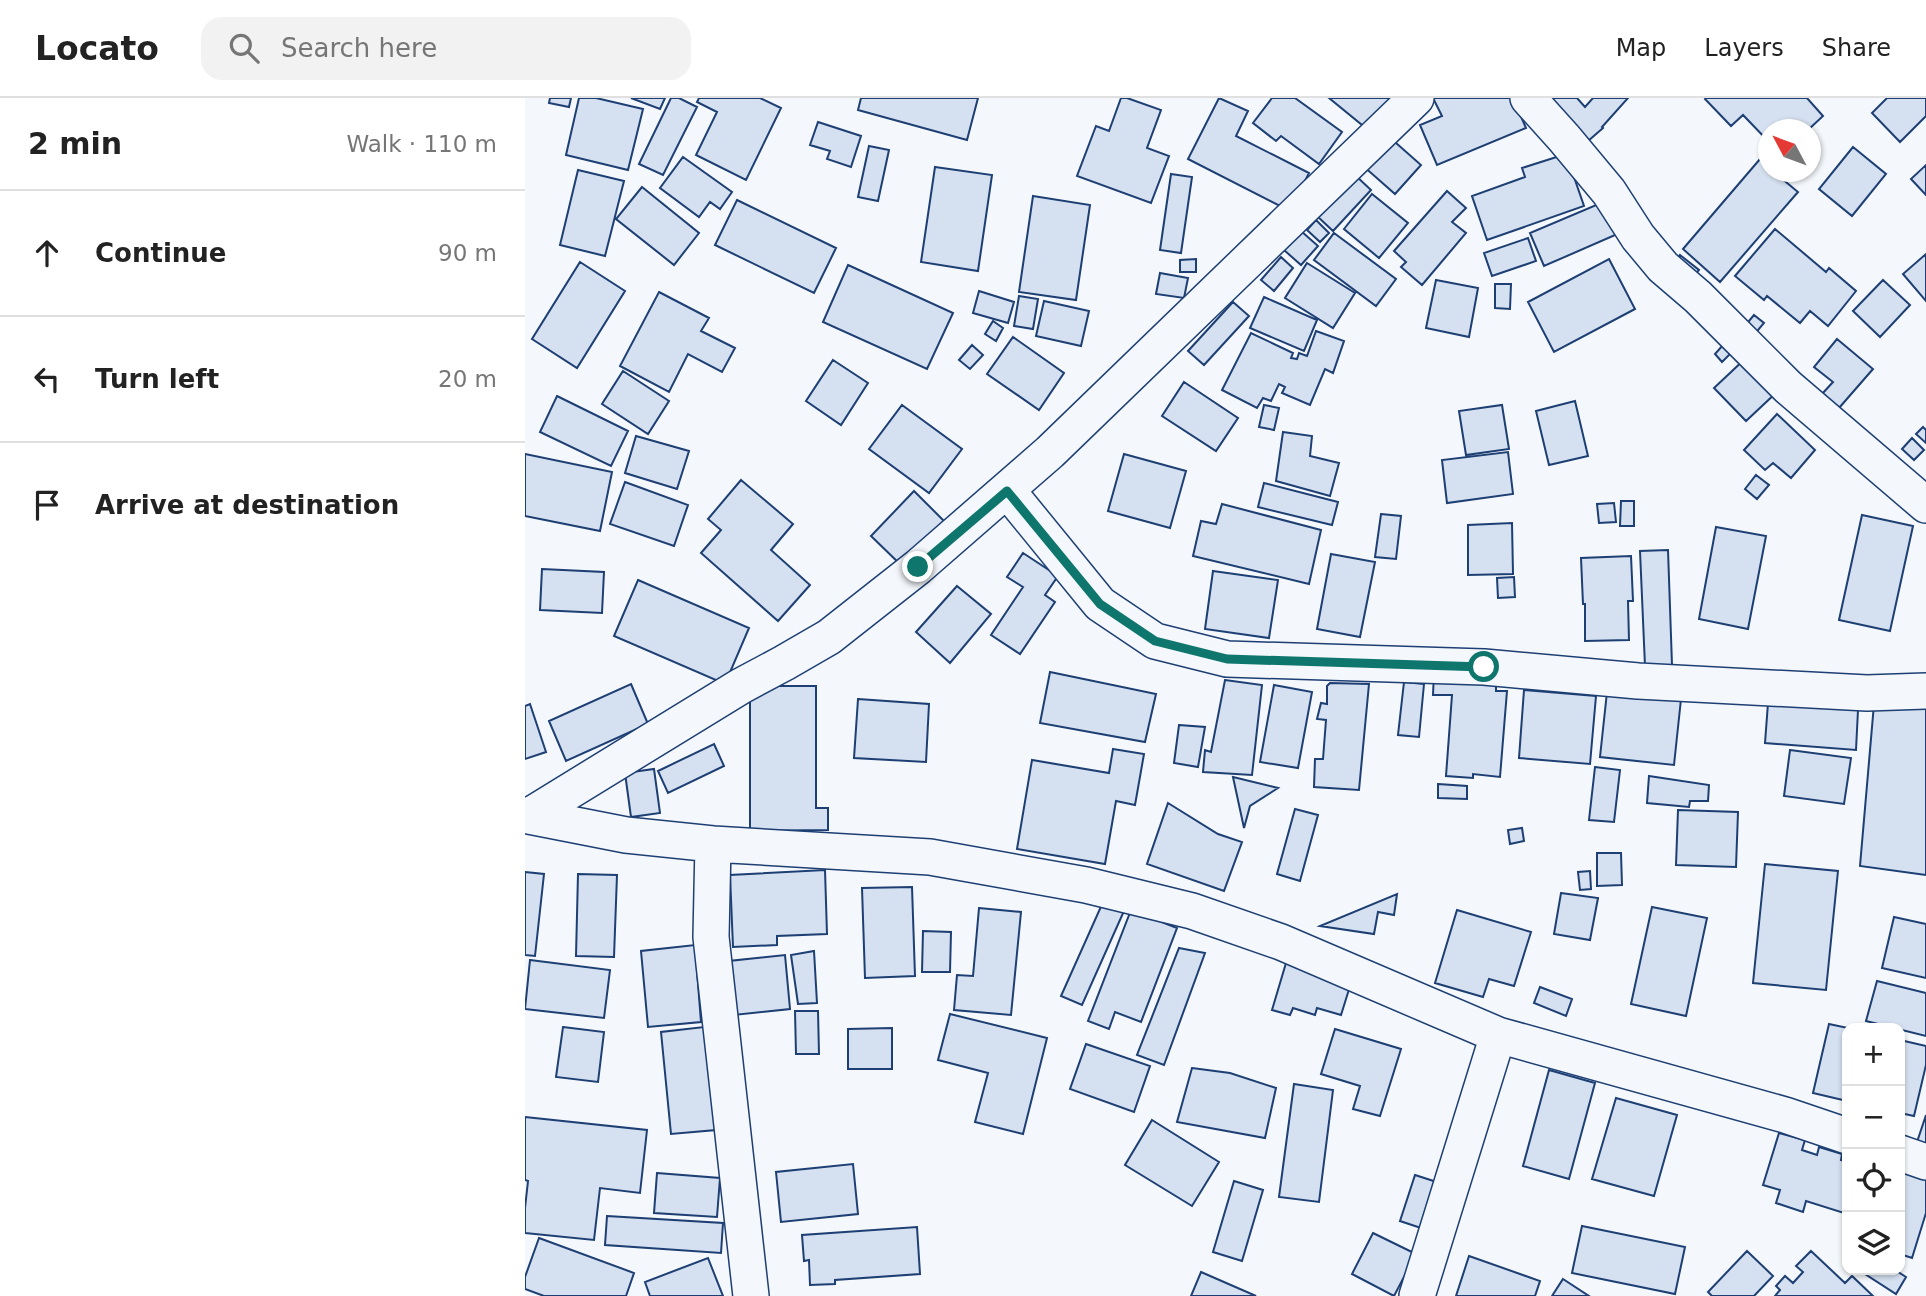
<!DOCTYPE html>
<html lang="en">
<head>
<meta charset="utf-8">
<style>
	body { margin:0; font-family:"DejaVu Sans",sans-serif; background:#f2f2f2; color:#222 }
	.controls { position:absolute; right:21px; bottom:21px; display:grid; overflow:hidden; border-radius:14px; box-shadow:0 2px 5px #0004 }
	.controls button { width:63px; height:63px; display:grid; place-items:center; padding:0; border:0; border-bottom:2px solid #e0e0e0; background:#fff; color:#222; font:35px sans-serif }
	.compass { position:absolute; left:1233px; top:21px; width:63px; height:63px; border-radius:50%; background:#fff; box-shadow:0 2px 5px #0004; rotate:311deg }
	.stop { position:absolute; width:21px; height:21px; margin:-16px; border:5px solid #0f766e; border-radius:50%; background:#fff }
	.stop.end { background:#0f766e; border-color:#fff; box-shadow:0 2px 7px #0008 }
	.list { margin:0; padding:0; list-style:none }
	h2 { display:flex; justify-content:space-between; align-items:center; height:91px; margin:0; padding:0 28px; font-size:30px }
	h2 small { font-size:23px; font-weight:400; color:#767676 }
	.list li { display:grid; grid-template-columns:46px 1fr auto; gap:21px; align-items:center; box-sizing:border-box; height:126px; padding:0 28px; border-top:2px solid #e0e0e0 }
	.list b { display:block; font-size:26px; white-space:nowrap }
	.list em { font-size:23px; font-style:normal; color:#767676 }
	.icon { flex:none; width:38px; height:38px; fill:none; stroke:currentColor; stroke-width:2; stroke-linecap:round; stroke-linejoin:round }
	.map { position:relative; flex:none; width:1401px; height:1198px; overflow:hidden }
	header { display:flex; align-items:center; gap:42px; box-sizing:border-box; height:98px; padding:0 35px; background:#fff; border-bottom:2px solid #e0e0e0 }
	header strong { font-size:33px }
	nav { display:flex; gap:38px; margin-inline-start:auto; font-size:24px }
	.search { width:490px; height:63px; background:#f2f2f2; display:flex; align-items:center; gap:18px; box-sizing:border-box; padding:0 24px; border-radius:21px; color:#767676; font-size:26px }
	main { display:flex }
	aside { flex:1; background:#fff }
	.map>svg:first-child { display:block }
	.building { fill:#d5e0f0; stroke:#1d3f73; stroke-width:2 }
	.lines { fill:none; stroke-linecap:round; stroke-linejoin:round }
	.street-casing { stroke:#1d3f73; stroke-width:38 }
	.street { stroke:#f4f7fb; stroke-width:35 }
	.route { stroke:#0f766e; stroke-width:9 }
</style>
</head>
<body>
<header>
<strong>Locato</strong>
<div class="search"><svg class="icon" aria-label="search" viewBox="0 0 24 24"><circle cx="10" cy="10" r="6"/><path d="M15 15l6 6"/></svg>Search here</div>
<nav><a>Map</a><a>Layers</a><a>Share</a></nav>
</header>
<main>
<aside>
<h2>2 min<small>Walk · 110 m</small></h2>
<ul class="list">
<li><svg class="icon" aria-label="ahead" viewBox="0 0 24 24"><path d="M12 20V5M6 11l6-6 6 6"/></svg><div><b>Continue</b></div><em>90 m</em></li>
<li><svg class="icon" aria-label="left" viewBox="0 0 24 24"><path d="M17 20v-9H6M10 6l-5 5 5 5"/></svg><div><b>Turn left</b></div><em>20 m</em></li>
<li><svg class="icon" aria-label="arrive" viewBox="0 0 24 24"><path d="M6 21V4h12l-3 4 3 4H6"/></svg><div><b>Arrive at destination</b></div></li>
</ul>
</aside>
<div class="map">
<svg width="1401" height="1198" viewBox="0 0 1401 1198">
	<rect width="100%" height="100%" fill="#f4f7fb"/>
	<path class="building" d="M25,0H46L44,9L24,5Z
		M54,0H71L118,11L103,72L41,57Z
		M106,0H140L135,11Z
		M146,0H154L172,9L138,77L114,66Z
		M174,0H235L256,10L221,82L171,57L192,14L172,4Z
		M336,0H453L442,42L333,12Z
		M596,0H602L636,12L622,50L644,58L626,105L552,78L571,28L584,33Z
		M694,0L723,13L711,38L784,75L765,113L663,61Z
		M747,0H770L817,34L794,66L756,38L751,43L728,25Z
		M804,0H867L842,31Z
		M908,0H988L1001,30L912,67L895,27L917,18Z
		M1013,0H1052L1060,9L1068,0H1103L1077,29L1078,30L1055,50Z
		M1181,0H1282L1298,18L1283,32H1244V44L1218,17L1206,28L1180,1Z
		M1362,0H1401V18L1375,44L1347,15Z
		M293,24L336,38L326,69L302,61L305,53L285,47Z
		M862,37L896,67L870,96L837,67Z
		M344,48L364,52L353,103L333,99Z
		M1328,49L1361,76L1327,118L1294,91Z
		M1041,56L1059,108L962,142L947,98L1000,79L997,70Z
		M158,59L207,94L195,111L185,104L174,119L135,90Z
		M1235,61L1244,69V74H1249L1273,94L1195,184L1158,151Z
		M1401,67V97L1386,81Z
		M410,69L467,77L453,173L396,164Z
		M53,72L99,83L80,158L35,147Z
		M646,76L667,79L656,155L635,152Z
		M830,77L846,92L808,133L792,118Z
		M117,89L174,135L149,167L91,121Z
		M922,93L941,110L927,124L941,135L897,187L876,169L881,164L869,153Z
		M847,96L883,125L854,160L819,131Z
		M508,98L565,107L551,202L494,194Z
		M212,102L311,150L289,195L190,147Z
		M1083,102L1097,134L1019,168L1005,135Z
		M791,122L804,135L795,144L782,132Z
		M1250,131L1301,174L1304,170L1331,193L1303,228L1285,213L1275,225L1242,198L1239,202L1210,178Z
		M776,133L793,148L776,167L759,152Z
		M809,135L871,181L851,208L789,162Z
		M1003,140L1011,163L967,178L959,155Z
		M1401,156V203L1378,176Z
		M1155,157L1174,172L1164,184L1145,169Z
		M756,159L768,170L749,193L736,182Z
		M671,161V174H655V162Z
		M1084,161L1110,211L1029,254L1003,204Z
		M55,164L100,193L52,270L7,241Z
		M782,165L830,195L808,230L760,200Z
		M323,167L428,215L402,271L298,224Z
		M635,175L663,180L659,200L631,196Z
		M911,182L953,190L944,239L901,230Z
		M1358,182L1385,207L1355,239L1328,213Z
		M970,186H986L985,211L970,210Z
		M454,193L489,204L483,225L448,215Z
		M134,194L184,220L176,233L210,250L197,274L163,256L144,294L95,268Z
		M494,198L513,201L508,231L489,228Z
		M739,199L792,222L779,253L725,230Z
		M519,203L564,213L556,248L511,238Z
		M708,204L724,218L679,267L663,253Z
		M1229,217L1239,225L1228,238L1218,230Z
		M468,223L478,230L471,243L460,236Z
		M791,233L819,243L808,275L800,271L785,307L757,295L760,289L754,286L746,303L738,300L732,310L697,292L726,235L768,255L766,260L772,261L774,255L782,258Z
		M488,239L539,275L514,312L462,276Z
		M1312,241L1348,271L1314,310L1297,296L1308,284L1289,269Z
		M447,247L458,257L445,271L434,262Z
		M1198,247L1206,255L1197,264L1190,256Z
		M1222,259L1254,292L1221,323L1189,290Z
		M308,262L343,285L316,327L281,303Z
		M98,273L144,303L123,336L77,306Z
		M659,284L713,320L691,353L637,318Z
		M32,298L103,333L86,368L15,334Z
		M1050,303L1063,358L1024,367L1011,313Z
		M377,307L437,351L404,395L344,351Z
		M739,307L754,310L749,332L734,329Z
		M977,307L984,351L941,357L934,313Z
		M1252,316L1290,352L1266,380L1248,365L1240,372L1219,352Z
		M1398,329L1401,332V345L1391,336Z
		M758,334L787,338L785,358L814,365L805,398L751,383Z
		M111,338L164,353L152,391L100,375Z
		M1387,340L1399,352L1389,362L1377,351Z
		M983,354L988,396L922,405L917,362Z
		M0,356L87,374L75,433L0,418Z
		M599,356L661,373L645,430L583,413Z
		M1231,377L1244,387L1232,401L1220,391Z
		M216,382L268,426L246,452L285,487L253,523L176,455L196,432L183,421Z
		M100,384L163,407L149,448L85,426Z
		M739,385L813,404L807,427L733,409Z
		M389,393L421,425L378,469L346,438Z
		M1096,403H1109V428H1095Z
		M1089,405L1091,424L1074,425L1072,406Z
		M697,406L796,432L784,486L668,458L676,423L691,426Z
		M856,416L876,418L871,461L850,459Z
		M1337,417L1388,428L1365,533L1314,522Z
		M987,425L988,476L943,477V427Z
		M1191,429L1241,438L1223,531L1174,521Z
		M1143,452L1147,567L1120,568L1115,453Z
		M498,455L533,478L520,497L530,504L495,556L466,537L498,489L482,479Z
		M806,456L850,464L835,539L792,531Z
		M1106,458L1108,503H1103L1104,542L1060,543V506H1058L1056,460Z
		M17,471L79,474L77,515L15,512Z
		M688,473L753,482L744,540L680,531Z
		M989,479L990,499L973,500L972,480Z
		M113,482L224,530L200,586L89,538Z
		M432,488L466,516L425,565L391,534Z
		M525,574L631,596L620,644L515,625Z
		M909,574L971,575V593H982L975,679L948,676V680L921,678L927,597H908Z
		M700,582L737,587L727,677L678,674L680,652L686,654Z
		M879,584L899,586L894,639L873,637Z
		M805,585L844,586L834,692L789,689L790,661H798L801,622L792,621L796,605L802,606V588Z
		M106,586L123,626L41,663L24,623Z
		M749,587L787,594L773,670L735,664Z
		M225,588H291V710H303V732L225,733Z
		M999,592L1071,598L1065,666L994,660Z
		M1082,594L1156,601L1149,667L1075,659Z
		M333,601L404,606L401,664L329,660Z
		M1401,603V777L1335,768L1349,606Z
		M1243,605L1333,612L1331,652L1240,645Z
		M5,606L21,654L0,661V608Z
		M654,627L680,629L673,669L649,665Z
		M189,646L199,668L143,695L133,673Z
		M588,651L619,656L610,707L591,703L580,766L492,751L507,662L584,675Z
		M1265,652L1326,660L1319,706L1259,698Z
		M1070,669L1095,672L1089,724L1064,722Z
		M129,671L135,715L106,719L100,675Z
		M1124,678L1184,687L1183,703H1165L1164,709L1122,705Z
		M708,679L753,690L725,708L719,730Z
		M913,686L942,688V701L913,700Z
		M643,705L693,736L717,744L699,793L622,766Z
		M770,711L793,717L775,783L752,776Z
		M1153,712L1213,714L1211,769L1151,767Z
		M997,730L999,743L985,746L983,732Z
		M1072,755H1096L1097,787L1072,788Z
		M1240,766L1313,773L1301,892L1228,885Z
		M300,772L302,836L252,838V847L208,849L205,777Z
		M1065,773L1066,791L1055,792L1053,774Z
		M0,774L19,776L10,858L0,857Z
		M53,776L92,777L89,859L51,858Z
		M387,789L390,878L340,880L337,790Z
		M1036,795L1073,800L1065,842L1029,836Z
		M872,796L869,817L853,814L849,836L795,828Z
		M578,804L599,813L557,907L536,898Z
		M1127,809L1182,820L1161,918L1106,906Z
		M454,810L496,814L486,917L429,912L432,877L448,878Z
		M606,812L652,830L616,924L590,914L584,931L563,923Z
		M932,812L1006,834L989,888L964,881L958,899L910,885Z
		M1369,819L1401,826V880L1357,870Z
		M398,833L426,834L425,874H397Z
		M170,847L176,924L123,929L116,853Z
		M654,850L680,855L639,967L612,957Z
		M289,853L292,905L273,906L266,857Z
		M260,857L265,911L209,917L204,863Z
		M5,862L85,872L79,920L0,911Z
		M761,865L826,885L816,917L792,910L790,917L768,910L765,917L747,912Z
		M1352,883L1401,895V938L1341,923Z
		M1015,889L1047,901L1041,918L1009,905Z
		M270,913H293L294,956H271Z
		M425,916L522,940L498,1036L450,1024L463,975L413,962Z
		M1304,926L1323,930L1322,1003L1288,995Z
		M38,929L79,934L73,984L31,979Z
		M179,929L191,1032L146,1036L136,934Z
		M367,930V971H323V931Z
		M810,931L876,951L855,1018L828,1011L835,988L796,976Z
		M1375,942L1401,948V967L1389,1018L1375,1015Z
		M561,946L625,968L609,1014L545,991Z
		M667,970L705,975L751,990L740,1040L652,1024Z
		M1024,972L1070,985L1044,1081L998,1068Z
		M769,986L808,992L794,1104L754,1099Z
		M1091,1000L1152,1017L1129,1098L1067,1081Z
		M1401,1017V1050L1391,1047Z
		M0,1019L122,1032L115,1095L75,1090L69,1142L0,1135V1110L3,1083L0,1082Z
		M627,1022L694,1064L667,1108L600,1067Z
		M1254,1035L1280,1042L1277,1052L1292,1057L1294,1049L1317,1056L1316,1062L1322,1064V1116L1281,1103L1278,1114L1251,1105L1255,1092L1238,1087Z
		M328,1066L333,1116L256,1124L251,1074Z
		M1375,1071L1401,1079V1115L1387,1160L1375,1156Z
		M132,1075L195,1080L192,1119L129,1115Z
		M890,1077L921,1087L905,1133L875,1123Z
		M709,1083L738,1092L717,1163L688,1154Z
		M82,1118L198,1125L196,1155L80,1147Z
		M1057,1128L1160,1149L1150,1196L1047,1175Z
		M392,1129L395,1176L310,1182V1186L285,1187L284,1162L279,1163L277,1137Z
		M848,1135L891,1156L869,1198L827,1176Z
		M14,1140L109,1175L101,1198H19L0,1191V1179Z
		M1222,1153L1248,1178L1229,1198H1187L1183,1194Z
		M1286,1153L1320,1185L1327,1178L1348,1198H1250L1255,1192L1251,1188L1260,1178L1268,1185L1278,1174L1271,1168Z
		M944,1158L1015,1183L1010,1198H931Z
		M183,1160L198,1198H125L120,1184Z
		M1343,1172H1370L1381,1179L1371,1196L1340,1176Z
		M676,1174L731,1198H666Z
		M1038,1181L1064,1198H1027Z"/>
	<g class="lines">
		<defs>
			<path id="street" d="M1003,0L1039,40L1084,94L1113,139L1138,169L1173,199L1263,289L1401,407
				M482,392L575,506L630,543L702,561L959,569L1113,583L1342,595L1401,593
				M0,717L4,718L216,588L259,565L304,539L393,469L525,354L891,0
				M4,718L101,737L188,746L405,759L561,787L667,813L756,844L973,937L1260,1017L1322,1038
				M188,746L186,839L226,1198
				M1375,1055L1401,1064
				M892,1198L973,937"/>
		</defs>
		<use href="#street" class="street-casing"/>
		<use href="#street" class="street"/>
	</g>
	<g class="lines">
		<path class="route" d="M393,469L482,393L575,506L630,543L702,561L959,569"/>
	</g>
</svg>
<div class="controls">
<button>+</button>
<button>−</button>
<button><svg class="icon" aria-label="locate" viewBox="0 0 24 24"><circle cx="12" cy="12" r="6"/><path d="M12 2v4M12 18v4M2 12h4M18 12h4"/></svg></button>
<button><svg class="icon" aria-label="layers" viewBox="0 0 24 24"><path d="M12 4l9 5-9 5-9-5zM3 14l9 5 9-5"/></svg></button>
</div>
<svg class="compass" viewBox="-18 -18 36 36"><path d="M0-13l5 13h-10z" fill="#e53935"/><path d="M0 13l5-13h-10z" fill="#767676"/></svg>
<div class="stop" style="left:959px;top:569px"></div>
<div class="stop end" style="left:393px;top:469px"></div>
</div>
</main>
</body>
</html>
